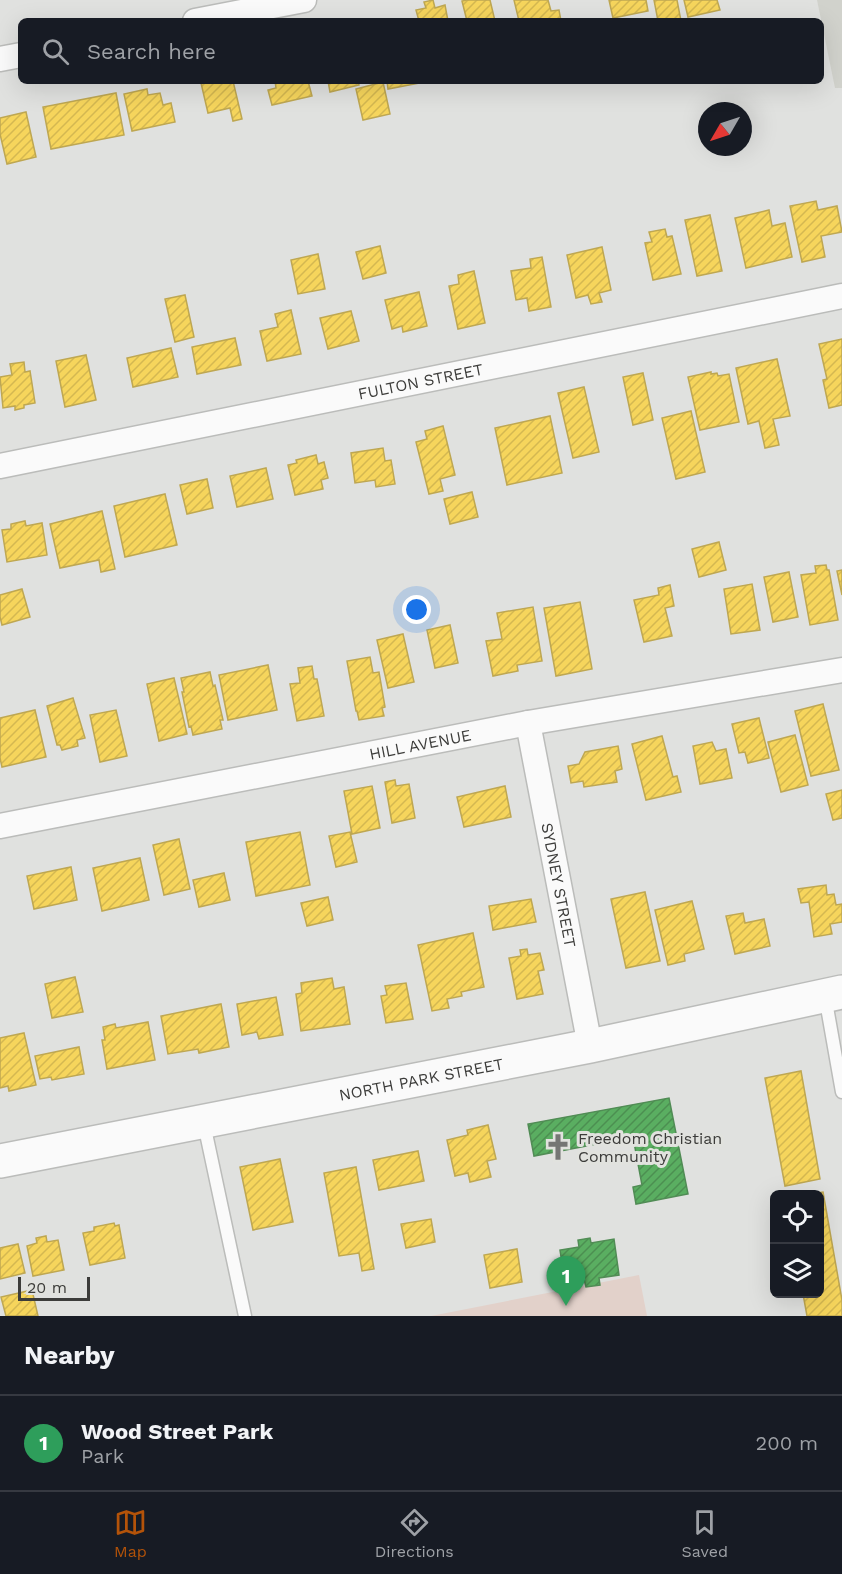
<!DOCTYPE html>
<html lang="en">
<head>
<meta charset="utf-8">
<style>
	body { margin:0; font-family:"Work Sans",sans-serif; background:#242831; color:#f1f3f6 }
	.controls { position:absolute; right:18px; bottom:18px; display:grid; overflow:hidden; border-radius:9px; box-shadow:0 6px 24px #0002 }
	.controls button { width:54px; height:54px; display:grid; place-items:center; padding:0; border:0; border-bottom:2px solid #363941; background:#171b24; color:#f1f3f6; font:30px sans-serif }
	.compass { position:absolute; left:698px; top:102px; width:54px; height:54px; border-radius:50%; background:#171b24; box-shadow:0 6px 24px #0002; rotate:231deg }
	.scale { position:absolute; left:18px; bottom:15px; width:72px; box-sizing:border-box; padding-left:6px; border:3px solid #3c3c3a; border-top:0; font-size:16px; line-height:21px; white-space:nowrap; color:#3c3c3a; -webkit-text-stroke:4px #e1e2de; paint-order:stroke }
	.you { position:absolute; left:417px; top:610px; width:21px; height:21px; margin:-15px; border:4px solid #fff; border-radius:50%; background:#1a73e8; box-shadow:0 0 0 9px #1a73e833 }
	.badge { display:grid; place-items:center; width:39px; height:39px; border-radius:50%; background:#b45309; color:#fff; font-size:20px; font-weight:700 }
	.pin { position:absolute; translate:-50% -50px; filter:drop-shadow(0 2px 3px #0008) }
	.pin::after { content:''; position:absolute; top:32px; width:21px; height:18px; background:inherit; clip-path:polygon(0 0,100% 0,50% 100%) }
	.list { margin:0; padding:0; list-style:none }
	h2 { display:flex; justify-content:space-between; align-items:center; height:78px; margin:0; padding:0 24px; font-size:26px }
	h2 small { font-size:20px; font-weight:400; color:#9ea1a6 }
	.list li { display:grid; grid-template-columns:39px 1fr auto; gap:18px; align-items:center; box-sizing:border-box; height:96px; padding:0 24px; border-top:2px solid #363941 }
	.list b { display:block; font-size:22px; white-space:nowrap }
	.list p { margin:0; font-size:20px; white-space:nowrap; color:#9ea1a6 }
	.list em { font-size:20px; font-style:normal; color:#9ea1a6 }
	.icon { flex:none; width:33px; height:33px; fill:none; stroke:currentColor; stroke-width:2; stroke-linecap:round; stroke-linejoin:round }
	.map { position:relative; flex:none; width:842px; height:1316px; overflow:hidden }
	.search { position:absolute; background:#171b24; box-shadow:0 6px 24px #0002; left:18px; right:18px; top:18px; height:66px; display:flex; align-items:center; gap:15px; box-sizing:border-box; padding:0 21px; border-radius:9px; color:#9ea1a6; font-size:22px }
	.sheet { height:174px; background:#171b24 }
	nav { display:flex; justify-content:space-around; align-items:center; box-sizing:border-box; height:84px; border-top:2px solid #363941; background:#171b24; font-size:16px; color:#9ea1a6 }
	nav a { display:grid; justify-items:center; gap:3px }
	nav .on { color:#b45309 }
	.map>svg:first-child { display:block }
	.built { fill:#d1d2cc }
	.green { fill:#e2d1ca }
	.homes { fill:url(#homes-hatch); stroke:#bea752; stroke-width:1.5 }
	.public { fill:url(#public-hatch); stroke:#518c55; stroke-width:1.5 }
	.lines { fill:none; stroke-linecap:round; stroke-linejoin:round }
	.lane-casing { stroke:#bbbcba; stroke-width:15 }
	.street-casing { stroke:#bbbcba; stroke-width:27 }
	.secondary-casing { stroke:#bbbcba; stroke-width:36 }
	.lane { stroke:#fafafa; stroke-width:12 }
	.street { stroke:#fafafa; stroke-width:24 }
	.secondary { stroke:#fafafa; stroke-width:33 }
	.labels { text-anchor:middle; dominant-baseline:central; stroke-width:6; stroke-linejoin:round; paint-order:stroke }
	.street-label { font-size:16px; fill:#3c3c3a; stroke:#e1e2de }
	.poi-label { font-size:16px; fill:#3c3c3a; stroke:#e1e2de; text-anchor:start }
</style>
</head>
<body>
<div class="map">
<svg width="842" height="1316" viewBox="0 0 842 1316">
	<defs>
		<pattern id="homes-hatch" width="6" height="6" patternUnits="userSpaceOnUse" patternTransform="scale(1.5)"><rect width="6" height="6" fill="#f6d55c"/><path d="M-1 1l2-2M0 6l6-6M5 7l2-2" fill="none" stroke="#d4b851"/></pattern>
		<pattern id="public-hatch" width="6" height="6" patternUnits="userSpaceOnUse" patternTransform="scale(1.5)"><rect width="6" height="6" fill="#5aae61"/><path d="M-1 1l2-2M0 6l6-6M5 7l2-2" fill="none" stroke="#4c8f51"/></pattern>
	</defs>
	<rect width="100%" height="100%" fill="#e0e1df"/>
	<path class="built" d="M817,0H842V88H835Z"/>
	<path class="green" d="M639,1275L647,1316H431Z"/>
	<path class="homes" d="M433,0L435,8L445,5L448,21H419L416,10L426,8L424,2Z
		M467,0H490L495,21H467L462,1Z
		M514,0H548L551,11L559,10L561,21H519Z
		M609,0H646L648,11L613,18Z
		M654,0H677L681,21H658Z
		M684,0H717L720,10L688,17Z
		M208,81H233L242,119L233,121L230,108L208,113L201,83Z
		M275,81H308L312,96L272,105L268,90L276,88Z
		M328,81H358L359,85L330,92Z
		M387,81H420V83L388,89Z
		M383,82L390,114L363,120L356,89Z
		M147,89L148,95L160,93L163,105L171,103L175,122L132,131L124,94Z
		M116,93L124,135L51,149L43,107Z
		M26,112L36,157L7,164L0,134V118Z
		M816,201L818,210L837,206L842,232L821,236L825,257L802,262L790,206Z
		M769,210L772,226L785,223L792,257L746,268L735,218Z
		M710,215L722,271L697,276L685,220Z
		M665,229L667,237L672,236L681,274L653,280L645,243L652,242L649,232Z
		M380,246L386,273L363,279L356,252Z
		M602,247L611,290L599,293L602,302L591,304L588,295L576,298L567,255Z
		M318,254L325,289L298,294L291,260Z
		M542,257L551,307L529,311L527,298L516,300L511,271L531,268L530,259Z
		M474,271L485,323L458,329L449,286L459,284L458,275Z
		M419,292L427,326L403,332L402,326L392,329L385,300Z
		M185,295L194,337L175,342L165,299Z
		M291,310L301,354L267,361L260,331L278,327L275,314Z
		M351,311L359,341L328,349L320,318Z
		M235,338L241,365L197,374L192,347Z
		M842,339V405L829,408L823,380L827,379L819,344Z
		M171,348L178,377L133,387L127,358Z
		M86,355L96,400L65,407L56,361Z
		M777,359L790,416L773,419L779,445L765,448L759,421L748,424L736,368Z
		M24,362L25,372L30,371L35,403L24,405V408L15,410V406L3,408L0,377L12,375L10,364Z
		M711,372V374L717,373L718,376L729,374L739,422L700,430L688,377Z
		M643,373L653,420L633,425L623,377Z
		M584,387L599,452L573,458L558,393Z
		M691,411L705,472L676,479L662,418Z
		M550,416L562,473L507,485L495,428Z
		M443,426L455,475L440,479L443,491L429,494L416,442L427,439L425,431Z
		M383,448L385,461L391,460L395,484L376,487L375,480L355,483L351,453Z
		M316,455L318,464L324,462L328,478L321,480L323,489L295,495L288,465L297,463L296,460Z
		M266,468L273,499L237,507L230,476Z
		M207,479L213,508L187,514L180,485Z
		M472,492L478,517L450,524L444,499Z
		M165,494L177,545L125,557L114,506Z
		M102,511L115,569L101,572L99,560L60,568L50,524Z
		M25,521L26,526L42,523L47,555L7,562L2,530L11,529V524Z
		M719,542L726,570L699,577L692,549Z
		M826,565L827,570H829L838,620L810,625L801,575L816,573L815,566Z
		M842,570V595L837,571Z
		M789,572L798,617L773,622L764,577Z
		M752,584L760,630L731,634L724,589Z
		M670,585L674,606L665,608L672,636L644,642L634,600L659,595L658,588Z
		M22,589L30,617L2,625L0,617V595Z
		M580,602L592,669L556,676L544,608Z
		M533,607L542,661L517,665L518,671L493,676L486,641L502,639L497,613Z
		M450,625L458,663L435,668L427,630Z
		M403,634L414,682L388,688L377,640Z
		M370,657L373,673L379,672L385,707L382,708L384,716L359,720L357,711H356L347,661Z
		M268,665L277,710L228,720L219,675Z
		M312,666L314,679H317L324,716L297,721L290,684L300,683L298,668Z
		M210,672L213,686L215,685L223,720H220L222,729L193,735L191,726L189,727L182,692H184L181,678Z
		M174,678L187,734L159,741L147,684Z
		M73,698L85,738L77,740L78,746L62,750L60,745H57L47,706Z
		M823,704L839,770L811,776L795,711Z
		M35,710L46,757L2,767L0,758V718Z
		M116,710L127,756L100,762L90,715Z
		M759,718L769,758L748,763L745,752L739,753L732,724Z
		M795,735L808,785L781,792L768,742Z
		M662,736L673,777L677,776L681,792L646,800L632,744Z
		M712,742L716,751L726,749L732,778L700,784L693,746Z
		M618,746L622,769L615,771L617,782L584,787L583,781L571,783L568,766L579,764L585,752Z
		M395,780L396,786L409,784L415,818L392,823L385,782Z
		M372,786L380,828L352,834L344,791Z
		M505,786L511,817L464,827L457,797Z
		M842,790V818L833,820L826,794Z
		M300,832L310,885L256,896L246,842Z
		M350,832L357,862L336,867L329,836Z
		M179,839L190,889L164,895L153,845Z
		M140,858L149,900L102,911L93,868Z
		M71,867L77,900L34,909L27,876Z
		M224,873L230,900L199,907L193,880Z
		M826,885L827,895L834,894L836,905L842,904V922L830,924L832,934L814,937L809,902L801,903L798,889Z
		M645,892L660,961L626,968L611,899Z
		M328,897L333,920L307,926L301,903Z
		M531,899L536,922L493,930L489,906Z
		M692,901L704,949L684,954L685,961L668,965L655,910Z
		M743,913L745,923L764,919L770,946L735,954L726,916Z
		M473,933L484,987L461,992L462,996L447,999L449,1008L432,1011L418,945Z
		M527,949L528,955L540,953L544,970L538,971L543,994L517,999L509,958L521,956L520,950Z
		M75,977L83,1012L52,1018L45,984Z
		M332,978L334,989L344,987L350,1024L301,1031L296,994L302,993L301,983Z
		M406,983L413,1019L386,1023L381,996L387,995L385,986Z
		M276,997L283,1035L259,1039L257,1032L242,1035L237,1004Z
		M221,1004L229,1047L199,1053L198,1049L168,1054L161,1016Z
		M148,1022L155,1060L107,1069L102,1040H105L103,1027L115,1024L116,1028Z
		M24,1033L36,1085L9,1091L8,1086L0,1088V1038Z
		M79,1047L84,1074L52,1080L51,1077L40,1079L35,1056Z
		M801,1071L820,1179L785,1186L765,1078Z
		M488,1125L496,1159L487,1161L491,1177L470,1182L468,1173L455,1176L447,1140L468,1135L467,1130Z
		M418,1151L424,1181L379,1190L373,1160Z
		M280,1159L293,1222L253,1230L240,1167Z
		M356,1167L374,1269L362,1271L359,1253L339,1256L324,1173Z
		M823,1192L842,1300V1316H807L803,1294H820V1194H808Z
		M431,1219L435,1242L406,1248L401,1224Z
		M114,1223L115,1226L119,1225L125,1258L90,1265L83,1233L94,1231V1227Z
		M46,1236L47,1242L58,1240L64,1270L33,1276L27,1246L37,1243L36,1238Z
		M18,1244L25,1273L0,1279V1248Z
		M517,1249L522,1282L490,1288L484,1255Z
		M32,1290L38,1316H6L1,1297Z"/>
	<path class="public" d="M669,1098L688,1194L636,1204L633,1187L642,1185L633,1137L534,1156L528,1124Z
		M590,1238L591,1243L614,1239L619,1275L599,1278L600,1285L586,1287L584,1279L565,1282L560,1250L579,1247L578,1240Z"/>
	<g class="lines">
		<defs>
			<path id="lane" d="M825,996L842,1092
				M204,1124L245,1316"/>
			<g id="street">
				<path d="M195,21L304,0"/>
				<path d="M0,59L21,55"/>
				<path id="s1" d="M0,466L842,296"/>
				<path id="s2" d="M528,723L590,1046"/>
				<path id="s3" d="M0,826L528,723L842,670"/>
			</g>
			<g id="secondary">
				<path id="s4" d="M0,1161L590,1046L842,992"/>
			</g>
		</defs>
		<use href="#lane" class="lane-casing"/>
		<use href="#street" class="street-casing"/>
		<use href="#secondary" class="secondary-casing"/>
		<use href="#lane" class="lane"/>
		<use href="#street" class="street"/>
		<use href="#secondary" class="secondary"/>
	</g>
	<defs>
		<symbol id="church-bare" viewBox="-9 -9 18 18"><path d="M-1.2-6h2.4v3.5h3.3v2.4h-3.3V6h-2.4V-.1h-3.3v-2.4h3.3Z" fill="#757674" stroke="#e1e2de" stroke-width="2.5" paint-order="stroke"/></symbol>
	</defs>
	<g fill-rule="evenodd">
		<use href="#church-bare" x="539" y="1128" width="38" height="38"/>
	</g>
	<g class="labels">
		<g class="street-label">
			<text stroke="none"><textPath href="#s1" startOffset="429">FULTON STREET</textPath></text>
			<text stroke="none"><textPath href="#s3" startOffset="428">HILL AVENUE</textPath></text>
			<text stroke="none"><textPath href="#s2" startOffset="165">SYDNEY STREET</textPath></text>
			<text stroke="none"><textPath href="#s4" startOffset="429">NORTH PARK STREET</textPath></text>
		</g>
		<g class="poi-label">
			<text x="578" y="1138">Freedom Christian<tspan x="578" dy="18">Community</tspan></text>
		</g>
	</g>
</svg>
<div class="controls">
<button><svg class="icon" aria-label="locate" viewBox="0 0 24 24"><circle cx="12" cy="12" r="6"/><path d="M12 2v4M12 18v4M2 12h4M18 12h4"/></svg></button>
<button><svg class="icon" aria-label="layers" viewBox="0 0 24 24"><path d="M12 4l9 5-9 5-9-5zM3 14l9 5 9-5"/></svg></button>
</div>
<svg class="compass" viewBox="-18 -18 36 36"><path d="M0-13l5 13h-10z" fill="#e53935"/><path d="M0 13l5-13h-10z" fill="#9ea1a6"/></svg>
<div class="scale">20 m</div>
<div class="you"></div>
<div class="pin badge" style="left:566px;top:1306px;background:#2e9e5b">1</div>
<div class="search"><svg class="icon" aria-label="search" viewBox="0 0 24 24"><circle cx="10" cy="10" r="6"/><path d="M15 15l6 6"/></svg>Search here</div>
</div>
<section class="sheet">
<h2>Nearby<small></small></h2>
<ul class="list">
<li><span class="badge" style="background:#2e9e5b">1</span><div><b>Wood Street Park</b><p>Park</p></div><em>200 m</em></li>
</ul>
</section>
<nav>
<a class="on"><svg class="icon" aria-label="map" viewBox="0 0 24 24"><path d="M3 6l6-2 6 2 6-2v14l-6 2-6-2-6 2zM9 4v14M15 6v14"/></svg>Map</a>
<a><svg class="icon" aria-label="directions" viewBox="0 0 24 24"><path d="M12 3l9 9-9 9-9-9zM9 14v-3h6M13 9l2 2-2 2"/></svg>Directions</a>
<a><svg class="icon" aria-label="saved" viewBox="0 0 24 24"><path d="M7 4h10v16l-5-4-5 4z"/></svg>Saved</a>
</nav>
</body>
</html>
